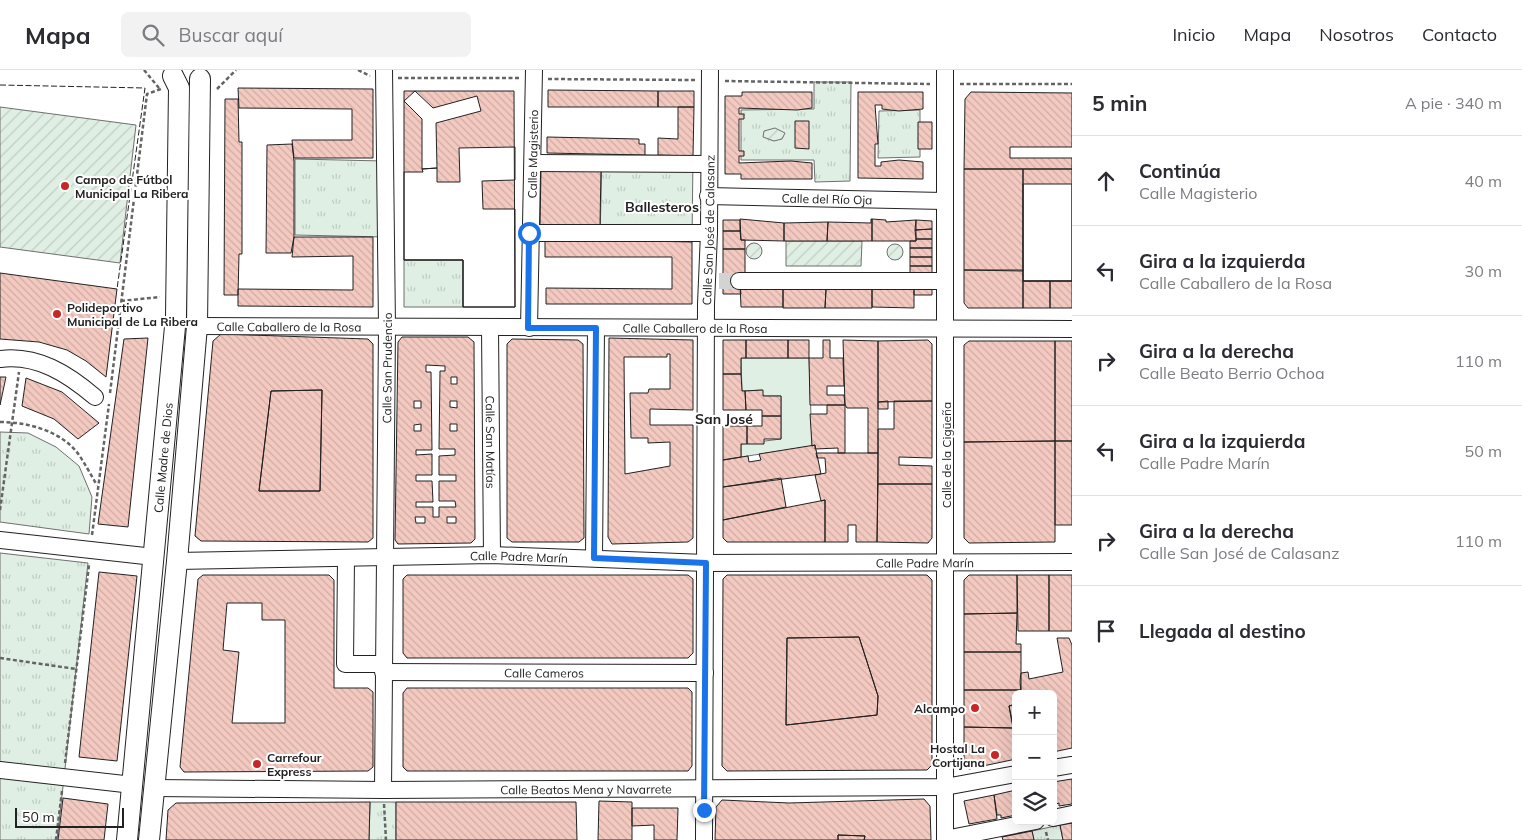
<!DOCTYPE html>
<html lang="es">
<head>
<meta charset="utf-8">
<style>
	body { margin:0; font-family:Mulish,sans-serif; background:#f2f2f3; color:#2b2b33 }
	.controls { position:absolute; right:15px; bottom:15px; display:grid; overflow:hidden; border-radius:8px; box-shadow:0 5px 20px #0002 }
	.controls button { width:45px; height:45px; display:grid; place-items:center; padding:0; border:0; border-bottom:1px solid #e1e1e2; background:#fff; color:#2b2b33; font:25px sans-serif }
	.scale { position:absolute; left:15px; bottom:12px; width:109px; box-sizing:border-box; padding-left:5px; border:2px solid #222; border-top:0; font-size:14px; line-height:18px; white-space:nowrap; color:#222; -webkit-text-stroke:4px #fff; paint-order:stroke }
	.stop { position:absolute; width:15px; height:15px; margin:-11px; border:4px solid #1a73e8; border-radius:50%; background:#fff }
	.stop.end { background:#1a73e8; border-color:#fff; box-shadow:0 1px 5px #0008 }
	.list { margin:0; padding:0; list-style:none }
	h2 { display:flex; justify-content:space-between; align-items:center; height:65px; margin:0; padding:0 20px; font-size:21px }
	h2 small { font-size:16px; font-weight:400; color:#7c7c81 }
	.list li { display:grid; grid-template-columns:32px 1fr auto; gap:15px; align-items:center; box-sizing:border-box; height:90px; padding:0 20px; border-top:1px solid #e1e1e2 }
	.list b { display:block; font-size:19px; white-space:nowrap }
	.list p { margin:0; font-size:16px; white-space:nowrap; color:#7c7c81 }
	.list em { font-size:16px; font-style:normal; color:#7c7c81 }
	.icon { flex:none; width:28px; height:28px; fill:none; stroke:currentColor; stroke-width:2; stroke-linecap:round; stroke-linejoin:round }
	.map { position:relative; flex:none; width:1072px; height:770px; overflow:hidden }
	header { display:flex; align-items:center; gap:30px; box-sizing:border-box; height:70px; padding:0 25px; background:#fff; border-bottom:1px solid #e1e1e2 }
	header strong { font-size:24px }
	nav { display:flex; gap:28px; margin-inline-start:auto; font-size:18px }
	.search { width:350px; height:45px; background:#f2f2f3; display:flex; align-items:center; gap:12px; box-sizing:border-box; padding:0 18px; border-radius:8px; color:#7c7c81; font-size:19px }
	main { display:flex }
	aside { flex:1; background:#fff }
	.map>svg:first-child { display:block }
	.grass { fill:#e0efe3; stroke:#6f6f6f }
	.park { fill:url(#park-tufts); stroke:#6f6f6f }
	.garden { fill:url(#garden-furrows); stroke:#6f6f6f }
	.building { fill:url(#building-back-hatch); stroke:#222; fill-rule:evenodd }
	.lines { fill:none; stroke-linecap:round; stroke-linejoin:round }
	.minor-tunnel { stroke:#d3d3d3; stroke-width:16; stroke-dasharray:16 8; stroke-linecap:butt }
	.minor-casing { stroke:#222; stroke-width:18 }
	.major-casing { stroke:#222; stroke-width:22 }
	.path { stroke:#646464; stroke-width:2.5; stroke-dasharray:4 2.5; stroke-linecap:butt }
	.minor { stroke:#fff; stroke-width:16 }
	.major { stroke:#fff; stroke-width:20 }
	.fence { stroke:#222; stroke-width:1; stroke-dasharray:6 2.5; stroke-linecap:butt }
	.route { stroke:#1a73e8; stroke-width:6 }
	.poi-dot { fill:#c62828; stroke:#fff; stroke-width:2 }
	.labels { text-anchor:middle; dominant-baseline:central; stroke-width:4; stroke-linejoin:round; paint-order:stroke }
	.street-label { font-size:12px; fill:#222; stroke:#fff }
	.poi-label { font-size:12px; font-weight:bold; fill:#222; stroke:#fff; text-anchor:start }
	.neighbourhood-label { font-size:14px; font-weight:bold; fill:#222; stroke:#fff }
</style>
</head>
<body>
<header>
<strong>Mapa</strong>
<div class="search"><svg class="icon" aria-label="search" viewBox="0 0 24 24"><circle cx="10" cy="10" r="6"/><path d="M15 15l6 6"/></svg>Buscar aquí</div>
<nav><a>Inicio</a><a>Mapa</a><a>Nosotros</a><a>Contacto</a></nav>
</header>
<main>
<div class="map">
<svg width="1072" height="770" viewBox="0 0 1072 770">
	<defs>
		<pattern id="park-tufts" width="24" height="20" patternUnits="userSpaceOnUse" patternTransform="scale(1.25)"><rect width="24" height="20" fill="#e0efe3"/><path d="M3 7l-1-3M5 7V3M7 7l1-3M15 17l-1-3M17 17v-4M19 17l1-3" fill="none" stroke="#c0cdc2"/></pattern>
		<pattern id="garden-furrows" width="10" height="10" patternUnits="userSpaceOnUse" patternTransform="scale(1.25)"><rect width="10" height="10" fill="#e0efe3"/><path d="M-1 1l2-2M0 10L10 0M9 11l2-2" fill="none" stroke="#c0cdc2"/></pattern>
		<pattern id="building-back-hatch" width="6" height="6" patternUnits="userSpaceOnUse" patternTransform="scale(1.25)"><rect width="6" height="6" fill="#f3c9c0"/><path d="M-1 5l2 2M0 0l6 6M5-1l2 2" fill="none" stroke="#d0aca5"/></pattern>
	</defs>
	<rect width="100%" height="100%" fill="#fff"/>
	<path class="grass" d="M741,288H809L812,376L741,387V374L781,369V326H763L762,320L742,321Z"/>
	<path class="park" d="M814,12H851L850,111L815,112L814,90H741V40L814,39Z
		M920,40V87L878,88L879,41Z
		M602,84L693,86L692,172L600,170Z
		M295,89L384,91L385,167L295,165Z
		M404,190H463V237H404Z
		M0,362L28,363L56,377L79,396L92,427L89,464L0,452Z
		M0,483L88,493L57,770H0Z
		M370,732H396V770H369Z
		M1060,755L1063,770H1034L1032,761Z"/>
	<path class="garden" d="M0,37L136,55L120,193L0,177Z
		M775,58L785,63L782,69L774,71L763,67L764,61Z
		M786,171H862L861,196H786Z
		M746 181a8 8 0 1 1 16 0a8 8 0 1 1-16 0Z
		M887 182a8 8 0 1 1 16 0a8 8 0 1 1-16 0Z"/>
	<path class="building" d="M238,18L373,19V88H294L292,70H352V39L239,38Z
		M548,20L658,21V37H548Z
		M404,21H514L515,237H463V190H404Z
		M415,21L433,38L477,26L481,41L436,53L437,98L422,99V49L404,31Z
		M658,21H694V37H658Z
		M742,22H812V38L797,40L739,38V44H744V49H739V81H744V86H739V93L791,91L812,93V109H741V104H725V26H742Z
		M858,22H923V39L899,41L882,39V35H875L878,74H875V96H881V92L899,90L923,92V109L858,108Z
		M971,22L1072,23V77H1010V88H1072V99H964L965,29Z
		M225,29H238L239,72H242V184H239L238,225H224Z
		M678,37H694L693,86L658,85V68L678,69Z
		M795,51H809V79L795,78Z
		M918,52H932V79H918Z
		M547,67L639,69V74H645V85L547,83Z
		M292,74L294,91V167L291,183H266L267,75Z
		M515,77V110L482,111L483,139H515V237H463V190H404V102H423L422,99L437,98V112H460L459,78Z
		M541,98H601L600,156L540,155Z
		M964,99H1023V201L964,200Z
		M1023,99H1072V211H1023Z
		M1023,114H1072V211H1023Z
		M740,149L784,153V171L741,170Z
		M871,149H872V171H827L828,152L871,153Z
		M872,149L886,150V152L916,150V171H872Z
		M723,150H740V161H723Z
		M916,150L932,151V159L915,160Z
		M828,152L827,171H784V153Z
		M932,159V169H916L915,160Z
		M723,161H740L741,170H745V179H723Z
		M294,167H373V237L238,236V219L353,220V186L292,187Z
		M916,169H932V178H910V171H916Z
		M600,170L692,172V234H546V218L672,219V187H545V171Z
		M910,178H932V187H910Z
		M723,179H745V205L723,204Z
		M910,187H932V196H910Z
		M910,196H932V205H910Z
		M964,200H1023V238H968L964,233Z
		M0,203L117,219L106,307L86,291L67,280L39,272L0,269Z
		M1023,211H1050V238H1023Z
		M1050,211H1072V238H1050Z
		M723,215H740L741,224H723Z
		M740,215H783V237H741Z
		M872,216H914V238L872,237Z
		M872,216V238H825L826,219Z
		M914,216H932V225H914Z
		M783,219H826L825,238H783Z
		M221,264L368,269L373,274V468L368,472L201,471L195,466L213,271ZM322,320L320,421H259L271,321Z
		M402,267H468L474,272L475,469L471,473L398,474L395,470L398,272ZM426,295L445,296V301H440L439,379H455V385L439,386V405H456V411H439V431H455L456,437H439V447H433V437H416V432H433L432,411H416V405H432V384L416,385V380H432L431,302H426ZM451,307H457V314H451ZM414,331H421V338H414ZM450,331H457V338L450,337ZM421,354V361H414V355ZM450,354H457V361H450ZM415,447H425V453H416ZM447,447H456V453H447Z
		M148,268L128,457L98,454L124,269Z
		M609,268L693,270V340L650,339V355H693V468L688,472L612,474L608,467ZM667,284H670V319H649L648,323H630L631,368H648V373L670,372V396L625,404L624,287H667Z
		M512,269L578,270L583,274L584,468L579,472H512L507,468V274Z
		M723,270H746V288H741V304H723Z
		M746,270H788V288H746Z
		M788,270H809V288H788Z
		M823,270H830V288H843L844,316H827V325H844L845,335H810L809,288H823Z
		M843,270L878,271V383H868V338H847L845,335Z
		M928,270L932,274V331L878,332V271Z
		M969,271H1055V371L964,372V275Z
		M1055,271H1072V371H1055Z
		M723,304H741L742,321H745L746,340H723Z
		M0,307H6L0,335Z
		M26,308L62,322L99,353L78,369L54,349L22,336Z
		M322,320L320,421H259L271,321Z
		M763,320V326H781V346H762V340H746L745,321Z
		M888,331V339H878V332Z
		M894,331H932V388L899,387V395L932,396V414H878V359H894Z
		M827,335H845V383H838V378L815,379V375L812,376L810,344H827Z
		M762,346H781V369H764V374H747V356H762Z
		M723,356H747V374H741V387L723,390Z
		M1055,371H1072V455H1055Z
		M1055,371V472L969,473L964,468V372Z
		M815,375L821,404L723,417V390L748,386L749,392L761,390L759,384Z
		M816,383H878L877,472H856V455H848V472H825V430L821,431L815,405L826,403L825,388H817Z
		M781,408L786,437L723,450V417Z
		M878,414H932V468L928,473L877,472Z
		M825,430V472H727L723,468V450Z
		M99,502L137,506L117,691L79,687Z
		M203,505H329L334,510V618H368L373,622V697L368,701L184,702L180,697L198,509ZM227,533H262V550H285V653H232L239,582L223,580Z
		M407,505H688L693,509V583L688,588H407L403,583V509Z
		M727,505H927L932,510V695L927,700L727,701L722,696L723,509ZM859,567L878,626L877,645L786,655L787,568Z
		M969,505H1017V543L964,544V510Z
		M1017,505H1049V561H1018Z
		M1049,505H1072V561H1049Z
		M1017,543L1016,574H1021V582H964V544Z
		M859,567L878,626L877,645L786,655L787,568Z
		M1057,568H1069L1072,575V678L1053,682V624H1021L1020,611L1021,603L1028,602L1029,609L1063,602Z
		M964,582H1021V620H964Z
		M407,618H688L692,622V696L688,701H407L403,697V623Z
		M964,620H1021V624H1016V634L1009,636L1013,658L964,657Z
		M1016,634V670L1009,636Z
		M964,657L1013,658L1016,689L969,699L964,695Z
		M1072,709V734L1059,736V733L1056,734L1053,712Z
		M1016,720V745L1001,748V745H997L994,725Z
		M994,725L997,749L969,754L964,731Z
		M63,728L108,734L104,770H58Z
		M924,729L930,736L931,770H864L865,766L838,765V770H715L716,737L722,730L789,733Z
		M599,731L632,732V770H598Z
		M370,732L369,770H166L168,740L176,733Z
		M396,732H576L577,770H396Z
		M632,738H678L677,770H654V755L632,756Z
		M1072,753V770H1063L1060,755Z
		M1032,761L1034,770H1003L1002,767Z
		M838,765L865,766L864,770H838Z"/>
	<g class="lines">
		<path class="minor-tunnel" d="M719,211H739"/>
		<defs>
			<g id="minor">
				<path d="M945,0V770"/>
				<path d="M533,93L709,94"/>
				<path id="s1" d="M708,126L944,131"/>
				<path d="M529,163H709"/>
				<path d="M739,211H945"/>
				<path id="s2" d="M197,256L1072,259"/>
				<path id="s3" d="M490,258L492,485"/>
				<path id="s4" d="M529,258L534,0"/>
				<path d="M0,289C37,284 68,304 95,327"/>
				<path d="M0,470L154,487"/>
				<path d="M346,488L345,594H383"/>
				<path d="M594,488L596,258"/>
				<path id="s5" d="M177,491L492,485L706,493L1072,492"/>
				<path id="s6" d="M383,602L705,603"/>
				<path d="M1053,698L1072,695"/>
				<path d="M0,700L133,715"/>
				<path id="s7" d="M155,718L383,720L945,717L1016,704"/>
				<path id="s8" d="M383,720L387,257L384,0"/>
				<path d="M1053,748L1072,744"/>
				<path d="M945,769L1036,751"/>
				<path id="s9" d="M704,770L706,234L709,163L710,0"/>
			</g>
			<g id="major">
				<path id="s10" d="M127,770L176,246L179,18L173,6"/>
				<path d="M149,770L177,491L197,256L200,9"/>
			</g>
		</defs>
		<use href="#minor" class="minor-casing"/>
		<use href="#major" class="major-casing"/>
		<path class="path" d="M144,0L159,18
			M358,0L370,6
			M398,8H520
			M548,9L695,10
			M725,11L930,14
			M960,14H1072
			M217,19L236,0
			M121,231L160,227
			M110,323L147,24L161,19
			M0,352C26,352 58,360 76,381C84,391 90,404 97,415
			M0,440L19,302
			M92,465L109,334
			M0,588L76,599
			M65,693L89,495
			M384,734L386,770
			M1046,762L1048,770
			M56,770L62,721"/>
		<use href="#minor" class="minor"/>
		<use href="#major" class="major"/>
		<path class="fence" d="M0,15L145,18L117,219"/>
	</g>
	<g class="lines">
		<path class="route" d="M529,163L528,258H596L594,488L706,493L704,740"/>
	</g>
	<g class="poi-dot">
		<circle cx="65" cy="116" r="5"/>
		<circle cx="57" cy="244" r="5"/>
		<circle cx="975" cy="638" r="5"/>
		<circle cx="995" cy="685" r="5"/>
		<circle cx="257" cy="694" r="5"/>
	</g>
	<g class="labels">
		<g class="street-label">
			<text stroke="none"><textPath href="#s4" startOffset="174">Calle Magisterio</textPath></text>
			<text stroke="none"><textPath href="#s1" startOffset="119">Calle del Río Oja</textPath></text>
			<text stroke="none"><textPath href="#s9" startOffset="610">Calle San José de Calasanz</textPath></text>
			<text stroke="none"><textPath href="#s2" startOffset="92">Calle Caballero de la Rosa</textPath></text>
			<text stroke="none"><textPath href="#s2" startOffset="498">Calle Caballero de la Rosa</textPath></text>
			<text stroke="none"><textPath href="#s8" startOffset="422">Calle San Prudencio</textPath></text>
			<text stroke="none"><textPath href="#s3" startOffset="114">Calle San Matías</textPath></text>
			<text transform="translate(946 385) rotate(-90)">Calle de la Cigüeña</text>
			<text stroke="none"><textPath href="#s10" startOffset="384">Calle Madre de Dios</textPath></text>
			<text stroke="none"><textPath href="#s5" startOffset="342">Calle Padre Marín</textPath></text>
			<text stroke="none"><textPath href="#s5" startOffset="748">Calle Padre Marín</textPath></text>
			<text stroke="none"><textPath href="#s6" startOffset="161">Calle Cameros</textPath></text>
			<text stroke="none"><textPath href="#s7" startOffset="431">Calle Beatos Mena y Navarrete</textPath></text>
		</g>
		<g class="poi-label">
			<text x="75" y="109">Campo de Fútbol<tspan x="75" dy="14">Municipal La Ribera</tspan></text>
			<text x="67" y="237">Polideportivo<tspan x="67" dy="14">Municipal de La Ribera</tspan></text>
			<text x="965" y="638" text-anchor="end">Alcampo</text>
			<text x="985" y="678" text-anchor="end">Hostal La<tspan x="985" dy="14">Cortijana</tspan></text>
			<text x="267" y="687">Carrefour<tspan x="267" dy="14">Express</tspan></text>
		</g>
		<g class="neighbourhood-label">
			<text x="662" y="137">Ballesteros</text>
			<text x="724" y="349">San José</text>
		</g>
	</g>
</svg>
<div class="controls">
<button>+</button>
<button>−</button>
<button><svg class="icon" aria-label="layers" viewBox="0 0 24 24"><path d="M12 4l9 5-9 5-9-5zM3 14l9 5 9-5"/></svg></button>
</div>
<div class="scale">50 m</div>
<div class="stop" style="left:529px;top:163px"></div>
<div class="stop end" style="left:704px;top:740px"></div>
</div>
<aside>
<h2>5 min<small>A pie · 340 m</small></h2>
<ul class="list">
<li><svg class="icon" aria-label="ahead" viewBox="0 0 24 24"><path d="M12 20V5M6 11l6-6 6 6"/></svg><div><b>Continúa</b><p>Calle Magisterio</p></div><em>40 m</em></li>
<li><svg class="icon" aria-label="left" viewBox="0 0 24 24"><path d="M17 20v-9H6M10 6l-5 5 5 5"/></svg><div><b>Gira a la izquierda</b><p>Calle Caballero de la Rosa</p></div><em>30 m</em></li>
<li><svg class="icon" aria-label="right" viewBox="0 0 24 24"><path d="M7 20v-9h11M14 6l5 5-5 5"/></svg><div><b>Gira a la derecha</b><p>Calle Beato Berrio Ochoa</p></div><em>110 m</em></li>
<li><svg class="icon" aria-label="left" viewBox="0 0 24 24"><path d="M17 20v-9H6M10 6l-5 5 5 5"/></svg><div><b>Gira a la izquierda</b><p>Calle Padre Marín</p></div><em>50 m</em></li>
<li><svg class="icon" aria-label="right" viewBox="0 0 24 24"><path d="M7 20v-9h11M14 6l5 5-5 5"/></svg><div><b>Gira a la derecha</b><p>Calle San José de Calasanz</p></div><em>110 m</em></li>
<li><svg class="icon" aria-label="arrive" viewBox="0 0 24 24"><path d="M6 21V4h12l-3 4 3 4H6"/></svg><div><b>Llegada al destino</b></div></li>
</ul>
</aside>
</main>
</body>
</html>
